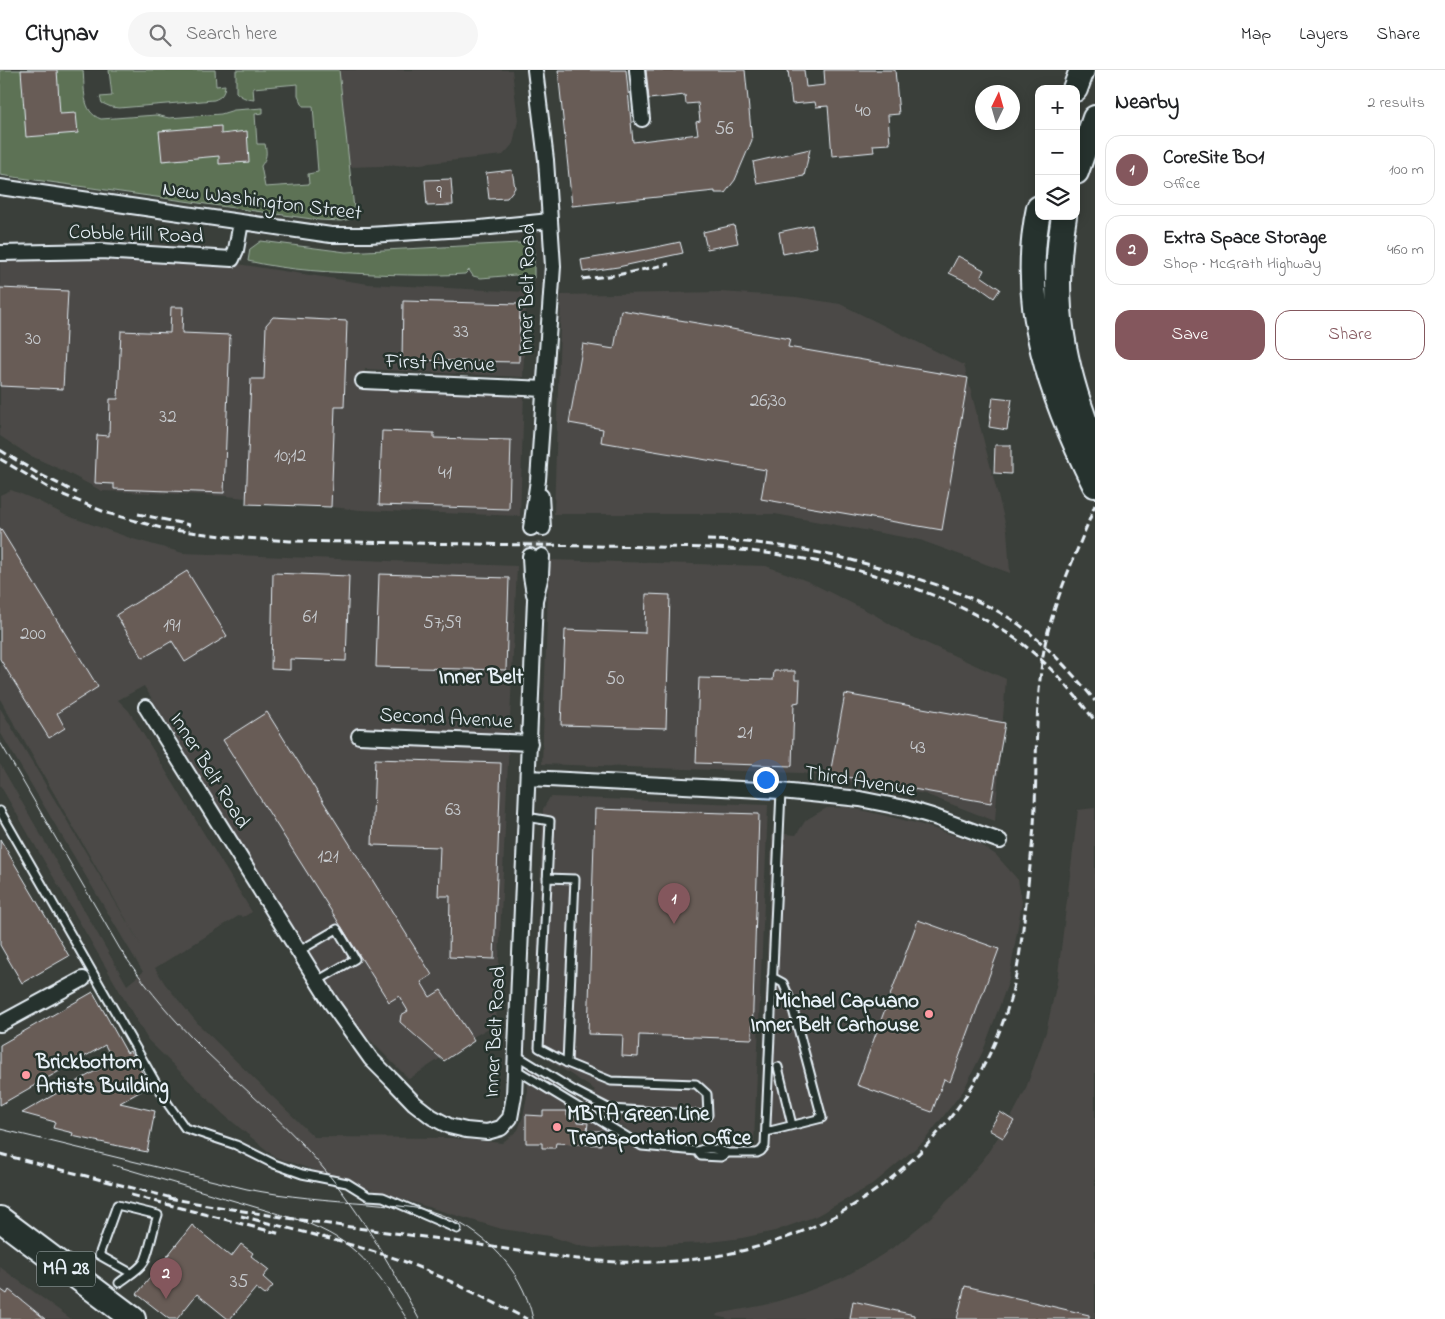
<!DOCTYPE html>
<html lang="en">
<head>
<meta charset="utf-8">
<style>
	body { margin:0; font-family:"Indie Flower",sans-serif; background:#f6f6f6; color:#202124 }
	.controls { position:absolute; right:15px; top:15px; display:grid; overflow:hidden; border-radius:10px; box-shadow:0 2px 12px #0003 }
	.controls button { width:45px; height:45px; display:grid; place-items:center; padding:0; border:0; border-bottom:1px solid #e0e0e0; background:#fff; color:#202124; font:25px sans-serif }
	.compass { position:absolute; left:975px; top:15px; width:45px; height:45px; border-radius:50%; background:#fff; box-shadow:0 2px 12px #0003; rotate:5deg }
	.you { position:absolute; left:765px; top:709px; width:18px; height:18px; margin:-12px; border:4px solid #fff; border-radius:50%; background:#1a73e8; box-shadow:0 0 0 8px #1a73e833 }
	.badge { display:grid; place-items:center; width:32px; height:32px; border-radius:50%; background:#84575d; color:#fff; font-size:16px; font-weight:700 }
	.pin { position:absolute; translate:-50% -41px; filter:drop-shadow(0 1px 2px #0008) }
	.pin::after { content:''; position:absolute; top:26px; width:18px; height:15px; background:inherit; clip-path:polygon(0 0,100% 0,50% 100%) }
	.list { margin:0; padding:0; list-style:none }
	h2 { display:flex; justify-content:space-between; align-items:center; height:65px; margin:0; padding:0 20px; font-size:21px }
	h2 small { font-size:16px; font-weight:400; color:#757577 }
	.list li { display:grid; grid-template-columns:32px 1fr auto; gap:15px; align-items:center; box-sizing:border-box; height:70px; margin:0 10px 10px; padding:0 10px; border:1px solid #e0e0e0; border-radius:15px }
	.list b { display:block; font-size:19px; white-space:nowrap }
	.list p { margin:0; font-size:16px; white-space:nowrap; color:#757577 }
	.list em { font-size:16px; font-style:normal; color:#757577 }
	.actions { display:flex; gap:10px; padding:15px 20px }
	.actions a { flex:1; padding:11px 0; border:1px solid #84575d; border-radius:15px; text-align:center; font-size:18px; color:#84575d }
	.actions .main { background:#84575d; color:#fff }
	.icon { flex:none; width:28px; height:28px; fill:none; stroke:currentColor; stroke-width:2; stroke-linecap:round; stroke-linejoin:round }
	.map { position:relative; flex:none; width:1095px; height:1249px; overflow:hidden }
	header { display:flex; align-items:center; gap:30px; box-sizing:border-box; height:70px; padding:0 25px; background:#fff; border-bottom:1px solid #e0e0e0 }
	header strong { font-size:24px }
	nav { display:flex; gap:28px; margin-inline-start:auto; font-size:18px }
	.search { width:350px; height:45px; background:#f6f6f6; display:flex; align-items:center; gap:12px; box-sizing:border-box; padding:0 18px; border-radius:28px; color:#757577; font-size:19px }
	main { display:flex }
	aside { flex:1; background:#fff }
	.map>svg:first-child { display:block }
	.built { fill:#4b4a47 }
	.green { fill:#5d7255; stroke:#a2b2a6 }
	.building { fill:#675b57; stroke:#e8f1f8 }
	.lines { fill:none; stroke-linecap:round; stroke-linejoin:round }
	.street-tunnel { stroke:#545a56; stroke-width:14; stroke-dasharray:14 7; stroke-linecap:butt }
	.lane-casing { stroke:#e8f1f8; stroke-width:11 }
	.street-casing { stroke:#e8f1f8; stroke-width:18 }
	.highway-casing { stroke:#e8f1f8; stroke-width:28 }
	.lane { stroke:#26332d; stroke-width:7 }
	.street { stroke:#26332d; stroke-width:14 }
	.highway { stroke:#26332d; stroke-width:24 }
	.tram { stroke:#e8f1f8; stroke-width:1 }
	.rail { stroke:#e8f1f8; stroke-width:3; stroke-dasharray:8 4; stroke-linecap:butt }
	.poi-dot { fill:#ff9aa2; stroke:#26332d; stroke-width:2 }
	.labels { text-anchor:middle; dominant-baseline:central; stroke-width:5; stroke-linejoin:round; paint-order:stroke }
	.number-label { font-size:19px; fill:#c8ccd0 }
	.shield { fill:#26332d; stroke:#aeb8bb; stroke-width:1 }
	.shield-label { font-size:20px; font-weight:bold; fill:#e8f1f8 }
	.street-label { font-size:21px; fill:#e8f1f8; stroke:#26332d }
	.poi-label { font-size:21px; font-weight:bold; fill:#e8f1f8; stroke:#26332d; text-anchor:start }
	.neighbourhood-label { font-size:22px; font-weight:bold; fill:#e8f1f8; stroke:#26332d }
</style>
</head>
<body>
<header>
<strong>Citynav</strong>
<div class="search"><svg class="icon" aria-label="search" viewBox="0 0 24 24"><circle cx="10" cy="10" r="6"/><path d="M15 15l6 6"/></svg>Search here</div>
<nav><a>Map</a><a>Layers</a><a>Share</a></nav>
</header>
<main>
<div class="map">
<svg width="1095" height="1249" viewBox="0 0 1095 1249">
	<rect width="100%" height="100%" fill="#3a3f3a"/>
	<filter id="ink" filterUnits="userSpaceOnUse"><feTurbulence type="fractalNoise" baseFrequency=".02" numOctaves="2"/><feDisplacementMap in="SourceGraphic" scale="10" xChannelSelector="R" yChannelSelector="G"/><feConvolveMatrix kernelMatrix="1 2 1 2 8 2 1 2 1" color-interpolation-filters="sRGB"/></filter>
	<g filter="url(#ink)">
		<path class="built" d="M339,0H512L518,50L513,74L503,85L411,95L349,97Z
			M78,184L237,194L369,214L527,222L523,307L365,299L364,315L524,321L520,446L360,440L227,426L102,421L66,402L29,385L0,366V188Z
			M720,222L796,227L840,234L964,295L1007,460L1010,503L920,470L775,444H554L561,225Z
			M11,420L36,430L65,445L133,469L183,483L517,496L496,954L471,968L409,1009L365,965L347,944L144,616L118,630L129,641L252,842L243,847L240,845L155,898L165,914L199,955L314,1067L450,1068L502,1073L518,1060L523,1047L528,1020L527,998L642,1072L759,1077L772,763L796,765L806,750L816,744L827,738L848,737L916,753L978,773L996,785L1018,810L1022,832L1009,910L983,981L963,1021L924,1071L872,1115L816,1146L775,1161L742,1168L702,1173L593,1178L580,1176L550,1166L502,1159L378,1122L275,1087L223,1044L148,970L0,715V694L127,915L143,902L0,662V638L142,877L0,629V425Z
			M549,490L766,496L807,511L875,545L906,564L1006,609L995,751L925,724L801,703L542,694Z
			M550,727L768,735L754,1073L641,1068L586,1034L595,1020L533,980L543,739Z
			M1095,738V1249H729L716,1246L717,1244L765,1235L798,1225L844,1207L874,1190L897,1175L929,1149L959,1119L985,1087L1012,1046L1025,1021L1046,962L1057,912L1078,740Z
			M0,1197L71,1249H0Z"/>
		<path class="green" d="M0,0H83C85,18 81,42 101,49L156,45L169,48L221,44L234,40L263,38V43L255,44L257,74H265C267,83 267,88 261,96L265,117L309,114L308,104L318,102L313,36H303L298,25V14L253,18L254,30C246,29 241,27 236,22V0H339L355,148L341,151L319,150L0,105Z
			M109,0H215L216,16L225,15C224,24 222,27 214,30L119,38L111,37L102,33L100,27L112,26Z
			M261,171L346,182L519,173L528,176L534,181V208L515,205L481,208L473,206L469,200L465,204C434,206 404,205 373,204C330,202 291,201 248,191L250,179Z"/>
		<path class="building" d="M21,0H57L60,44L76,43L78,63L26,67Z
			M558,0H626L633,72L698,64L696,52L700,51L698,33L686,34L685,25L649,29L646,0H745L752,70L735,110L725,123H715V121L572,136Z
			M788,0H804L806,17L825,15L824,0H895L899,44L888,45L890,74L873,75L874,82L832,86L828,36L816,37L815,32L792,34Z
			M221,56V64L247,61L249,92L219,94V86L162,91L159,61Z
			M810,79L804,106L757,114L753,92Z
			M512,100L515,118L507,128L489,129L486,103Z
			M451,109L453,135L427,136L425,110Z
			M734,155L738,173L707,179L703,162Z
			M812,155L817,177L783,184L779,162Z
			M680,172L683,183L618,197L583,202L581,190L647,179Z
			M958,186L984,200L981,206L1000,219L994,228L976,215V216L949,203Z
			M0,218L68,221L63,319L0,316Z
			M403,231L520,234L519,292L402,290Z
			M171,237H183L182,263L230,265L224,423L114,419V414L95,413L97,365L109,366L110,329H118L121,261L170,263Z
			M621,240L790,269L788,277L968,308L942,460L761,429L766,400L601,372L603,359L569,353L583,274L614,279Z
			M273,247L347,251L344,337H335L331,437L246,434L251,309H264L266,255Z
			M993,327L1012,329L1007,360L989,357Z
			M382,361L434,363V368L511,370L509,439L379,435Z
			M995,375H1011V404L994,403Z
			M0,458L98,617L57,643L65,658L49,668L0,589Z
			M187,501L227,566L185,592L172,571L143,588L116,545Z
			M273,503L349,506L346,591L290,589V600L271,599Z
			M379,504L509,508L506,600L376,597Z
			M646,524L670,525L666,658L561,655L565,560L645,563Z
			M774,601H795V610H800L799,632L794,633L792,696L696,693L699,608L773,610Z
			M845,624L1005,653L991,733L830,704Z
			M267,642L432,905L421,912L430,927L441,920L474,971L444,991L400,952L401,945L408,941L399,926L389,932L223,670Z
			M375,689L501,693L494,889L449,887L450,826H438L440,777L372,775Z
			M595,739L759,744L752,969L639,965L638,987L622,986L623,965L588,964Z
			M0,769L69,886L22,913L0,875Z
			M918,850L999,879L950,1012L944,1009L932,1042L857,1015Z
			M93,922L127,983L130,981L150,1016L120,1033L155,1041L147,1082L72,1066L73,1063L53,1058L55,1052L22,1043L113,991L105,975L0,1035V975Z
			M543,1041H567V1046H577V1052L588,1053L587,1061H601V1075L556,1073L555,1078H542V1073H526V1045L543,1046Z
			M1000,1042L1014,1051L1003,1068L989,1060Z
			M192,1155L231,1187L241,1174L253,1183L251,1186L269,1200L263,1207L273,1216L265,1225L256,1218L230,1249H228L197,1224L177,1249H169L137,1224Z
			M965,1216L1089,1245V1249H957Z
			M0,1219L7,1224L9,1220L45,1249H0Z
			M853,1231L914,1245V1249H850Z"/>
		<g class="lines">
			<path class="street-tunnel" d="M530,486L531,458
				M542,486L543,458"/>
			<defs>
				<path id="lane" d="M0,741L168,1034L185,1058L236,1075L274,1094L302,1104L347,1113L368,1126L383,1127L457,1159
					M547,808L575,809L567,993
					M299,881L337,859L355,889L317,911
					M516,985L573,1020L610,1039L708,1045L707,1024L696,1014L611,1011L567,993L539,978L550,751L527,747
					M778,997L792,1055
					M515,999L642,1076L697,1081C706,1077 719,1079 728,1083L721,1087L701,1086L697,1081
					M766,1062L822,1048L791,932L783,913L772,907
					M728,1083H757L761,1081L765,1076L781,721
					M119,1213C126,1207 139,1200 144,1192C149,1184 154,1155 158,1145L117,1135L99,1185L131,1203"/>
				<path id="street" d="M637,0L642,49
					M0,117L331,165H369L480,158L550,151
					M0,183L101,181L232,189L236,180L241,152
					M363,311L545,319
					M541,426L543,458
					M531,458L538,410L553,196L546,90L535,0
					M530,486L531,506L534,524
					M146,637L331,933L371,989L392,1010L414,1033L432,1047L449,1056L466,1060L487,1062L501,1058L510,1048L514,1026L535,530L541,505L542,486
					M359,666L530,673
					M529,708L781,721L860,729L905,738L932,746L1000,771
					M0,954L83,909"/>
				<path id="highway" d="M1075,19L1082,0
					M1076,102L1095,48
					M1039,138C1018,235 1052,329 1095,415
					M1064,146C1049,231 1063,299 1095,378
					M0,1149L133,1249"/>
			</defs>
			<use href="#lane" class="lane-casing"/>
			<use href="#street" class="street-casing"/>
			<use href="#highway" class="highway-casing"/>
			<use href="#lane" class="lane"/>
			<use href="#street" class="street"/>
			<use href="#highway" class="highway"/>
			<path class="tram" d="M0,672L120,879C141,910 165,940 191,967C230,1007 274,1042 311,1084C357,1135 387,1189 419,1249
				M0,1059L247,1119C287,1127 328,1130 369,1133C387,1135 405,1136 422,1139C476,1151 522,1195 533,1249
				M113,1095L299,1150C359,1172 374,1198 407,1249"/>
			<path class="rail" d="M582,209L617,205L669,194
				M0,380L37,403L77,423
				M0,389L54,421L107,443L165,459L231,467L290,471L716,478C815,485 926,510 1010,565C1043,587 1072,620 1095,651
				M138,444L190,455
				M707,470C770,471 829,483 889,500C931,512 974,526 1011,549C1039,567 1075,605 1095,631
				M0,1084L176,1129
				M131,1125L281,1164
				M169,1128C259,1145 349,1157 439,1169C510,1178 580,1195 652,1192C706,1191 760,1180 810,1158C913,1113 994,1016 1016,905C1021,878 1024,851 1027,824C1030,795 1034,765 1035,736C1037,682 1035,628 1045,574C1055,526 1078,481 1095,435
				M241,1146C295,1160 350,1173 403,1191C445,1207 486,1229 527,1249"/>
		</g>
	</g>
	<g class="poi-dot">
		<circle cx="929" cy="944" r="5"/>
		<circle cx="26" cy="1005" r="5"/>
		<circle cx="557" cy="1057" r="5"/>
	</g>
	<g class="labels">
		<g class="number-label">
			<text x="863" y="41">40</text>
			<text x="724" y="59">56</text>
			<text x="439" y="123">9</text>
			<text x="461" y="262">33</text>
			<text x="33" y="269">30</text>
			<text x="768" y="331">26;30</text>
			<text x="168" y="347">32</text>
			<text x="290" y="386">10;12</text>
			<text x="445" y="403">41</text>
			<text x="310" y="547">61</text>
			<text x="442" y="553">57;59</text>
			<text x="172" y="556">191</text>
			<text x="33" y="564">200</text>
			<text x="615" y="609">50</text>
			<text x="745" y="663">21</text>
			<text x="918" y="678">43</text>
			<text x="453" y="740">63</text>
			<text x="328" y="787">121</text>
			<text x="239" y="1212">35</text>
		</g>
		<rect class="shield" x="37" y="1181.5" width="58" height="35" rx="4"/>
		<g class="shield-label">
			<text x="66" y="1199">MA 28</text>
		</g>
		<g class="street-label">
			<text transform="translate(262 132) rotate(7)">New Washington Street</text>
			<text transform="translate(136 165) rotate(2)">Cobble Hill Road</text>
			<text transform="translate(528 219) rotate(-89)">Inner Belt Road</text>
			<text transform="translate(440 294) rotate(2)">First Avenue</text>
			<text transform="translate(446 649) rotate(3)">Second Avenue</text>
			<text transform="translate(209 701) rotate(58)">Inner Belt Road</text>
			<text transform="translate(860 712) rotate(9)">Third Avenue</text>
			<text transform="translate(496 962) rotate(-87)">Inner Belt Road</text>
		</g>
		<g class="poi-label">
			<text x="919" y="932" text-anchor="end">Michael Capuano<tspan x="919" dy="24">Inner Belt Carhouse</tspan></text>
			<text x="36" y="993">Brickbottom<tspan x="36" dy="24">Artists Building</tspan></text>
			<text x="567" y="1045">MBTA Green Line<tspan x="567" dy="24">Transportation Office</tspan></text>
		</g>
		<g class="neighbourhood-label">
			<text x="481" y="608">Inner Belt</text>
		</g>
	</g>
</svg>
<div class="controls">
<button>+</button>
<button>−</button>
<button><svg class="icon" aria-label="layers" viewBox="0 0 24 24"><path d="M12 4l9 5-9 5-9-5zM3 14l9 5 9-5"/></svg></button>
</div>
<svg class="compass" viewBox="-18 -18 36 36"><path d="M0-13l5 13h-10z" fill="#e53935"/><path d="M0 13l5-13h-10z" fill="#757577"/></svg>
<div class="you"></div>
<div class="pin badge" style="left:674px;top:854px">1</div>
<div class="pin badge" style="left:166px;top:1229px">2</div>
</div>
<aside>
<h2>Nearby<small>2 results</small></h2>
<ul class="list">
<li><span class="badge">1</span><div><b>CoreSite BO1</b><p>Office</p></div><em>100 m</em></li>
<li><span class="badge">2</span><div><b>Extra Space Storage</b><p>Shop · McGrath Highway</p></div><em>460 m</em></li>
</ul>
<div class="actions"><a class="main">Save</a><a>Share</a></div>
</aside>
</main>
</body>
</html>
